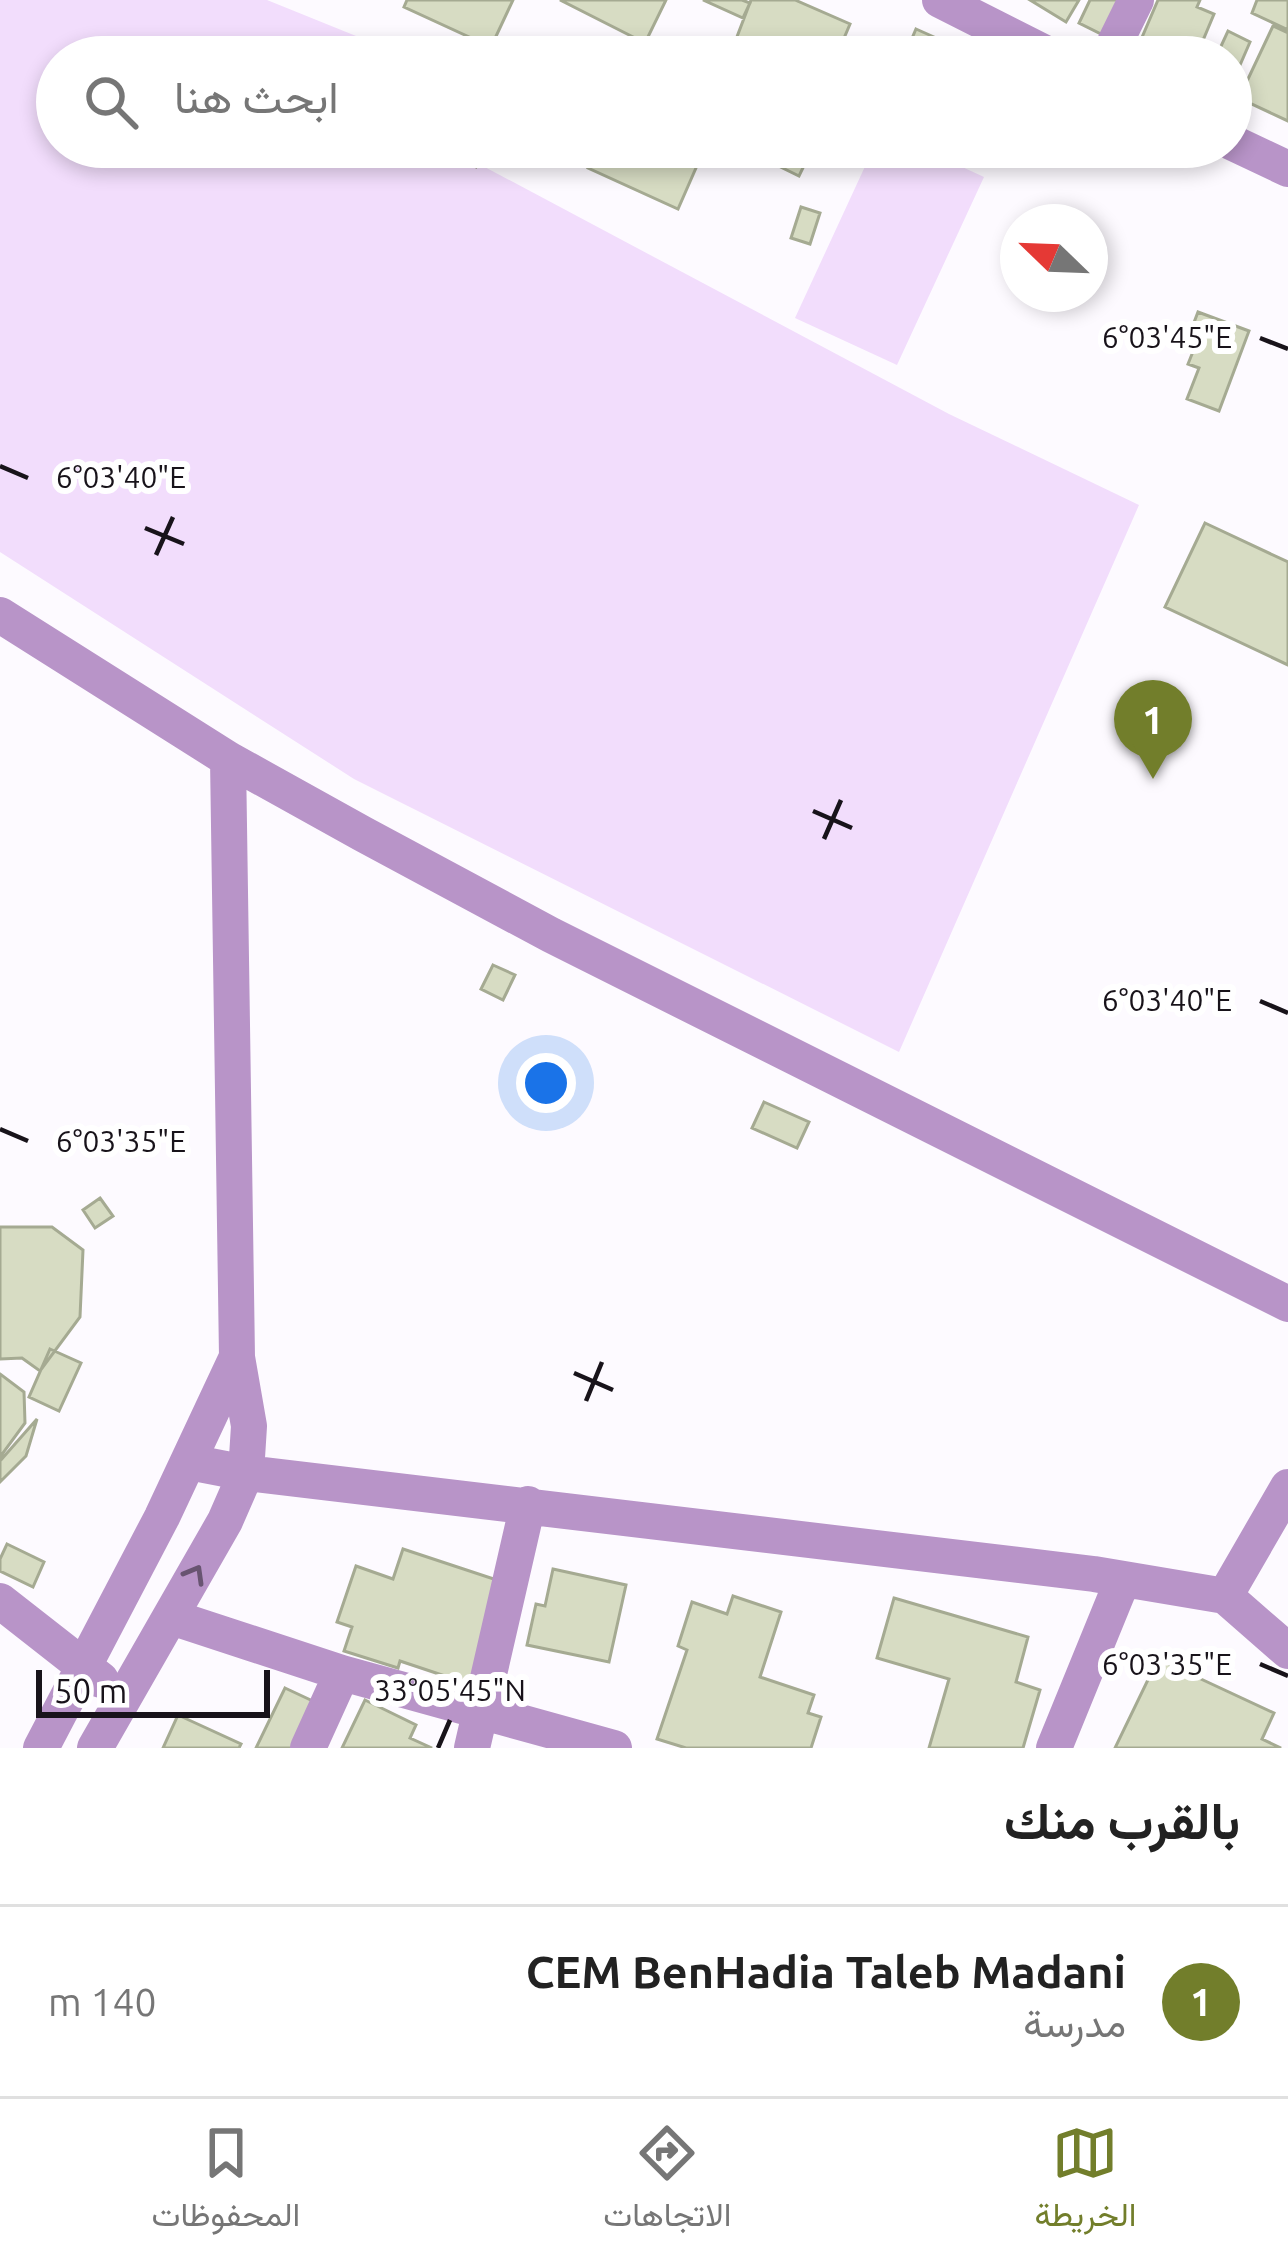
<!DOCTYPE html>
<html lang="ar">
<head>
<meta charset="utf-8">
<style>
	body { margin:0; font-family:Ubuntu,Vazirmatn,sans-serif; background:#f6f6f6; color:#222; direction:rtl }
	.compass { position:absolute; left:1000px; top:204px; width:108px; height:108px; border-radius:50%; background:#fff; box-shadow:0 6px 18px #0003; rotate:293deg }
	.scale { position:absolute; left:36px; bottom:30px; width:234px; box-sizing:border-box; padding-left:12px; border:6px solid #18131a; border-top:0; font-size:33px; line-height:42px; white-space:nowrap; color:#18131a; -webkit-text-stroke:9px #fff; paint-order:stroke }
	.you { position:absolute; left:546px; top:1083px; width:42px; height:42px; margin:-30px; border:9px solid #fff; border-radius:50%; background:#1a73e8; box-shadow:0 0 0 18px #1a73e833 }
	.badge { display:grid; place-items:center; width:78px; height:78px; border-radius:50%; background:#727e2b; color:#fff; font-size:39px; font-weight:700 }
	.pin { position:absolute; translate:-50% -99px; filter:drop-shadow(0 3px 6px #0008) }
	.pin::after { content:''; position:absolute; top:63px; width:42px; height:36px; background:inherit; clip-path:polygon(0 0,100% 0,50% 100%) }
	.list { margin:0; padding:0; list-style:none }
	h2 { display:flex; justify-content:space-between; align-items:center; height:156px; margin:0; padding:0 48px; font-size:51px }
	h2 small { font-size:39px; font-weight:400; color:#767676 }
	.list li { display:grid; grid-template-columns:78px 1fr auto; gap:36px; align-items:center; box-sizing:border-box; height:192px; padding:0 48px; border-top:3px solid #e0e0e0 }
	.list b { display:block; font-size:45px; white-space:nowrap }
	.list p { margin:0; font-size:39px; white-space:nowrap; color:#767676 }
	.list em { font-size:39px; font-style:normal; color:#767676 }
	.icon { flex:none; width:66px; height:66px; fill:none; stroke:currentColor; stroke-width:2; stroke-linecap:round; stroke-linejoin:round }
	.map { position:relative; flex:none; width:1288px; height:1748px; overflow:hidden; direction:ltr }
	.search { position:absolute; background:#fff; box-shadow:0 6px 18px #0003; left:36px; right:36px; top:36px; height:132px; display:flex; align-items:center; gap:30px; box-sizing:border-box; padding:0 42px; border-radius:66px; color:#767676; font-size:45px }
	.sheet { height:348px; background:#fff }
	nav { display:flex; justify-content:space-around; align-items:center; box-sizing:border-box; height:168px; border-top:3px solid #e0e0e0; background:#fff; font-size:33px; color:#767676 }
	nav a { display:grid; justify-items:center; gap:6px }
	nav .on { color:#727e2b }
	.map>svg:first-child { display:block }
	.green { fill:#f2ddfc }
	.building { fill:#d7dcc3; stroke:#a5aa92; stroke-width:3 }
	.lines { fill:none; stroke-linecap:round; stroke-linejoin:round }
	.minor { stroke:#b894c8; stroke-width:36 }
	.oneway { stroke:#685471 }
	.ticks { fill:none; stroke:#18131a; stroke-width:4.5 }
	.ticks-label { font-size:30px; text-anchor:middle; fill:#18131a; stroke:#fff; stroke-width:12; stroke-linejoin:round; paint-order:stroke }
</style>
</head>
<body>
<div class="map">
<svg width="1288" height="1748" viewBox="0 0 1288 1748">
	<rect width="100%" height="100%" fill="#fdfaff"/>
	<path class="green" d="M0,0H267L408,57H57V147H469L466,157L949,414L1139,505L899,1052L354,779L0,552Z
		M874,147H919L984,177L897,365L795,318Z"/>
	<path class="building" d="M407,0H513L491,47L404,7Z
		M560,0H666L645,43Z
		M703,0H742L750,3L743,18Z
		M751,0H795L850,24L836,57H770L735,42Z
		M1030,0H1079L1066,22Z
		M1090,0H1132L1113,40L1079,23Z
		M1158,0H1200L1197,7L1214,14L1196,57L1134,56Z
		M1257,0H1288V30L1252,13Z
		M1273,26L1288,33V121L1239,98Z
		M916,29L979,57H904Z
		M1228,31L1250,42L1237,72L1231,69V57H1216Z
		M439,147H485L476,167Z
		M597,147H668L699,161L678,209L588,168Z
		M740,147H813L799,176Z
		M801,207L820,213L810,244L791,238Z
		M1198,312L1249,331L1219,411L1187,399L1199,368L1188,364L1194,349L1185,346Z
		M1205,523L1288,562V665L1165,607Z
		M493,965L515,975L503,1000L481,989Z
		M764,1102L809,1122L797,1148L752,1128Z
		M100,1198L113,1216L95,1228L83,1210Z
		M0,1227H52L83,1250L80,1317L40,1371L22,1358L0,1359Z
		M50,1349L81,1363L59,1411L29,1397Z
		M0,1374L24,1392L25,1423L0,1457Z
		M37,1419L26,1456L0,1482V1461Z
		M7,1544L44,1562L33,1587L0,1571V1559Z
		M403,1549L512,1585L478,1687L400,1661L398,1668L344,1651L352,1627L337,1622L356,1566L393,1579Z
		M553,1569L626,1585L609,1662L527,1645L536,1604L545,1606Z
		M733,1596L781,1612L760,1677L814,1695L808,1713L821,1717L811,1748H686L657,1739L687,1650L678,1646L692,1602L727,1614Z
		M894,1598L1028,1637L1016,1682L1040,1690L1023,1748H929L949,1679L877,1658Z
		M1158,1659L1274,1713L1262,1739L1281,1748H1115Z
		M285,1688L334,1711L316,1748H256Z
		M365,1700L416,1725L410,1738L432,1748H342Z
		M178,1715L241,1744L239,1748H163Z"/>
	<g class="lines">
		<path class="minor" d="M940,0L1053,57
			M1108,57L1136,0
			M1231,142L1288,169
			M0,615L228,759L363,834L551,935L1288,1304
			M189,1462L246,1473L1094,1574L1225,1596L1288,1487
			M1225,1596L1288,1651
			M0,1601L101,1680
			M171,1617L342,1673L614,1748
			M41,1748L162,1517L237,1357
			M95,1748L225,1521L246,1473L249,1426L237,1357L228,759
			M308,1748L342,1673
			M472,1748L528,1504
			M1054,1748L1123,1579"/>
	</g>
	<defs><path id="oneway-chevron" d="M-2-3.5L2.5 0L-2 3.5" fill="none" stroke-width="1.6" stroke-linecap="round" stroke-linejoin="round" transform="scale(3)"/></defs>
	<use class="oneway" href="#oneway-chevron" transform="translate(195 1574) rotate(-60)"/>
	<path class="ticks" d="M1260,338L1288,349M0,466L28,478M145,528L184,544M156,555L173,517M813,811L852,828M824,839L841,800M1260,1001L1288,1013M0,1129L28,1141M574,1373L613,1390M586,1401L602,1362M1260,1664L1288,1676M438,1748L450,1720"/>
	<g class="ticks-label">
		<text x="1167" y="348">6°03'45"E</text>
		<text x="121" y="488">6°03'40"E</text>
		<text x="1167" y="1011">6°03'40"E</text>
		<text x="121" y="1152">6°03'35"E</text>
		<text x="1167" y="1675">6°03'35"E</text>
		<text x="450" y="1701">33°05'45"N</text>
	</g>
</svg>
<svg class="compass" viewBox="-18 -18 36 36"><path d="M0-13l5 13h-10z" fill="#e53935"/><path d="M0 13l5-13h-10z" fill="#767676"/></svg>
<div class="scale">50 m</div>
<div class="you"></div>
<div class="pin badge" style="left:1153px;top:779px">1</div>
<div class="search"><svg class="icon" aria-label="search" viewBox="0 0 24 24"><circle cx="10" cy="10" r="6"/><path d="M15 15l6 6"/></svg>ابحث هنا</div>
</div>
<section class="sheet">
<h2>بالقرب منك<small></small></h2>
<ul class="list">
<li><span class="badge">1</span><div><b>CEM BenHadia Taleb Madani</b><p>مدرسة</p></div><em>140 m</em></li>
</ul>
</section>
<nav>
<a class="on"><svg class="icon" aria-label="map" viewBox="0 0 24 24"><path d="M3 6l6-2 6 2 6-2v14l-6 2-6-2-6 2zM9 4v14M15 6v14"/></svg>الخريطة</a>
<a><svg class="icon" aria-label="directions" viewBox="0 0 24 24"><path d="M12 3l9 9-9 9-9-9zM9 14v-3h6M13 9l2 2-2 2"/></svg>الاتجاهات</a>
<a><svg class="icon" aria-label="saved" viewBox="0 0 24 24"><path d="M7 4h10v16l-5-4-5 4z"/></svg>المحفوظات</a>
</nav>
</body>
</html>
